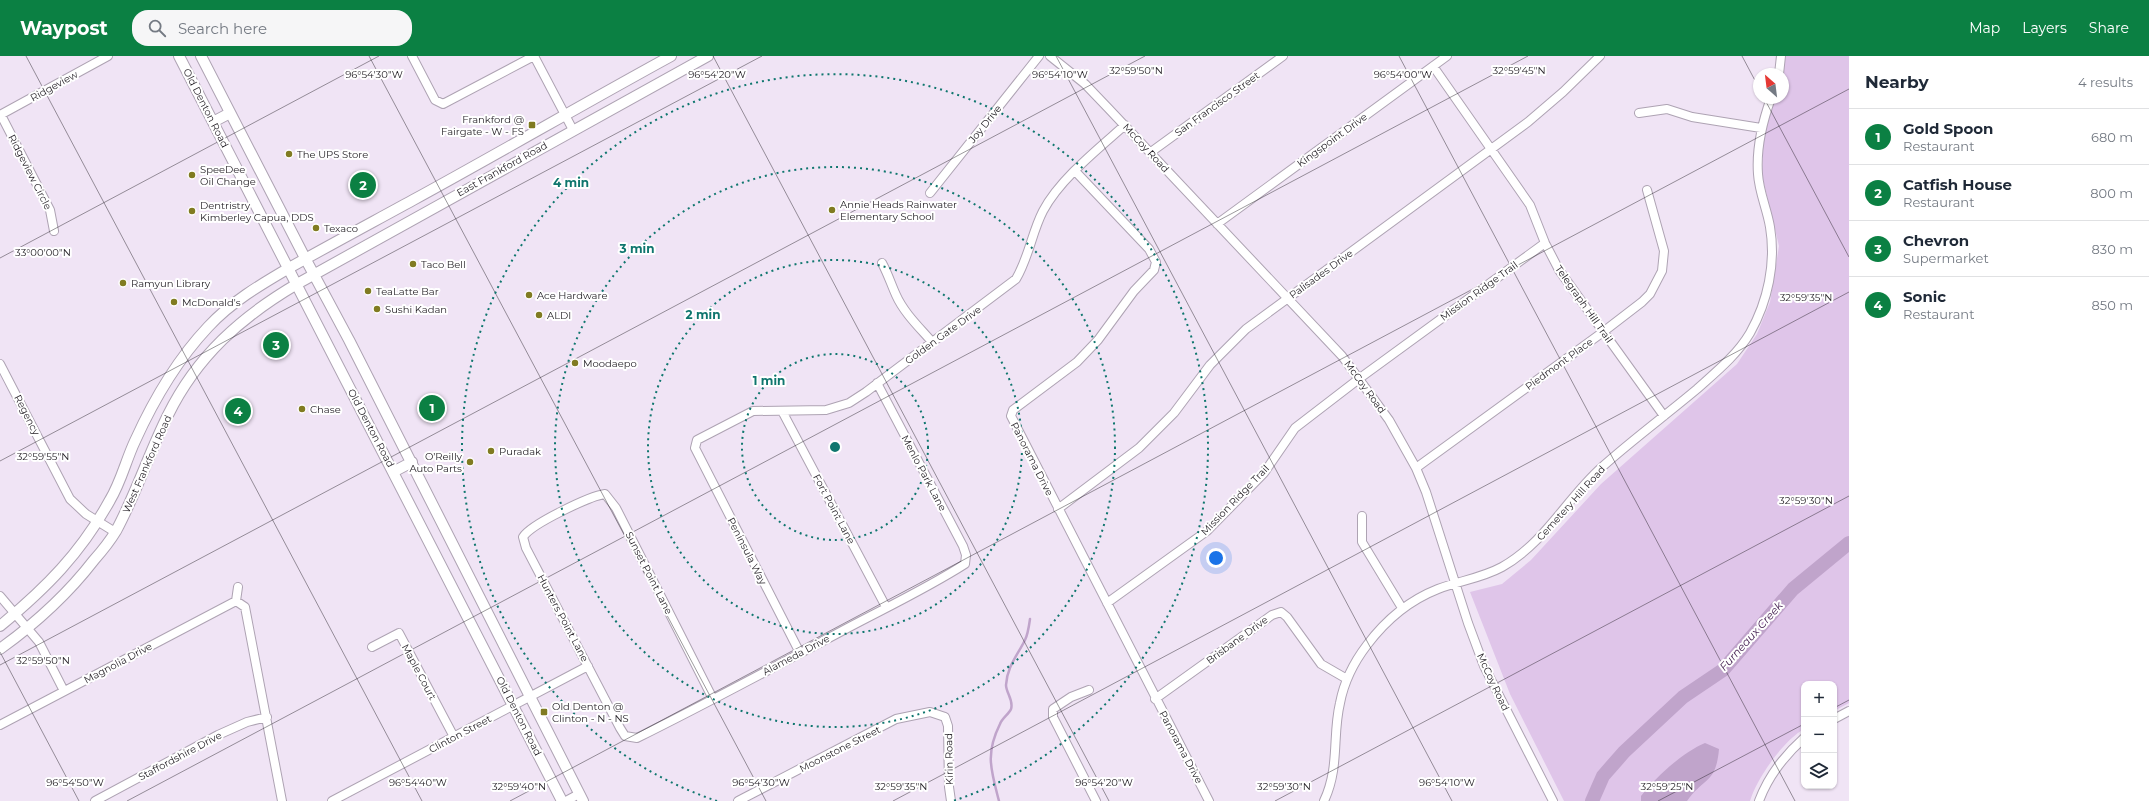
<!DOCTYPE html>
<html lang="en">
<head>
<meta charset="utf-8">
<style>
	body { margin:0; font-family:Montserrat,sans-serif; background:#f6f6f7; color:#1f2937 }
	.controls { position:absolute; right:12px; bottom:12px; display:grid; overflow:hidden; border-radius:8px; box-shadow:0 1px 3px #0004 }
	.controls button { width:36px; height:36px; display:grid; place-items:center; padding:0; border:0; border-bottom:1px solid #e0e1e3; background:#fff; color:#1f2937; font:20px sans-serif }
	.compass { position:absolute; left:1753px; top:12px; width:36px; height:36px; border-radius:50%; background:#fff; box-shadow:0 1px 3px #0004; rotate:332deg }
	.you { position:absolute; left:1216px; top:502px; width:14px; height:14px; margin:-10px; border:3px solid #fff; border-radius:50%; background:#1a73e8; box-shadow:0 0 0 6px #1a73e833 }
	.badge { display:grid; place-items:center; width:26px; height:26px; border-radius:50%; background:#0b8043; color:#fff; font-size:13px; font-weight:700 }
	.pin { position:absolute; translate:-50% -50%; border:2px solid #fff; box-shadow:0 1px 4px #0006 }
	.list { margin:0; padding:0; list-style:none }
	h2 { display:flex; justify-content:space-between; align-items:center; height:52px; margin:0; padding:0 16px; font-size:17px }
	h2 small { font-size:13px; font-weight:400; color:#747a83 }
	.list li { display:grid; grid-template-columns:26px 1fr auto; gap:12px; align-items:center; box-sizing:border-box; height:56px; padding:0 16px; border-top:1px solid #e0e1e3 }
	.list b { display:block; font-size:15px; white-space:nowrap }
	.list p { margin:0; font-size:13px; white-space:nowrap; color:#747a83 }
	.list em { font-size:13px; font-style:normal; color:#747a83 }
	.icon { flex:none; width:22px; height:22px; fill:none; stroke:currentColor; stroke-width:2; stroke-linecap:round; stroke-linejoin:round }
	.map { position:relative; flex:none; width:1849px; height:745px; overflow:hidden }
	header { display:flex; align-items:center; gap:24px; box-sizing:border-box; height:56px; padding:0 20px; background:#0b8043; color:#fff }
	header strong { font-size:19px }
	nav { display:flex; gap:22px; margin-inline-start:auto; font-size:14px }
	.search { width:280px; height:36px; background:#f6f6f7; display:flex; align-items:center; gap:10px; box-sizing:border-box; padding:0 14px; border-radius:16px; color:#747a83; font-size:15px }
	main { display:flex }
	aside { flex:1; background:#fff }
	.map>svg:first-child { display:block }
	.green { fill:#dfc5e9 }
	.water { fill:#c0a4cb }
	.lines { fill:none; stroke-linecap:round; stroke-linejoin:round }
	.stream { stroke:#c0a4cb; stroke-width:2.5 }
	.river { stroke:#c0a4cb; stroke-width:14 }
	.minor-casing { stroke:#aea3b3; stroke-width:10 }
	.major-casing { stroke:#aea3b3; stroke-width:12 }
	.minor { stroke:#fff; stroke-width:8 }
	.major { stroke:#fff; stroke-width:10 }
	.ticks { fill:none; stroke:#231f25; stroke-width:1; stroke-opacity:0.45 }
	.ring { fill:none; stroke:#0f766e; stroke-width:2; stroke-dasharray:2 4 }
	.poi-dot { fill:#807b21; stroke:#fff; stroke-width:1.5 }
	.labels { text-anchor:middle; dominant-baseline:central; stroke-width:4; stroke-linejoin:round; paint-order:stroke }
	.street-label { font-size:10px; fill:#231f25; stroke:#fff }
	.poi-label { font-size:10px; fill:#231f25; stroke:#fff; text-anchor:start }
	.water-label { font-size:11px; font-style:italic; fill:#442051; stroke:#fff }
	.ticks-label { font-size:10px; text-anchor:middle; fill:#231f25; stroke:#fff; stroke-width:4; stroke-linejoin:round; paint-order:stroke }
	.centre { fill:#0f766e; stroke:#fff; stroke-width:2 }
	.ring-label { font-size:12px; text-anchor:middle; font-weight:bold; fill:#0f766e; stroke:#fff; stroke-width:4; stroke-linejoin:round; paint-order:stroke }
</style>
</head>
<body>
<header>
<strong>Waypost</strong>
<div class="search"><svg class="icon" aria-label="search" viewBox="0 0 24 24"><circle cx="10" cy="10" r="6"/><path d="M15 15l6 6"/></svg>Search here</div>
<nav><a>Map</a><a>Layers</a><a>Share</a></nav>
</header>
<main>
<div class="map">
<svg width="1849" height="745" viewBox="0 0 1849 745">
	<rect width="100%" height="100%" fill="#f0e4f5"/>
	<path class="green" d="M1786,0H1849V647L1834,655V628H1804V673C1783,685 1757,722 1750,745H1564L1510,638L1470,536L1502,528L1531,504L1601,428L1737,308L1757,278L1770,246L1779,190L1762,119L1764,75L1775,42H1783L1782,18Z"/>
	<path class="water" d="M1705,687L1719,693C1716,728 1704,721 1687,745H1641V740C1656,721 1683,696 1705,687Z"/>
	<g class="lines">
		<path class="stream" d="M999,745C991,714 985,698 1000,668C1002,662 1009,658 1011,653C1014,644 1006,637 1006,629C1007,611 1017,600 1025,584C1028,578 1029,570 1030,563"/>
		<path class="river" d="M1592,745L1603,720L1624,696L1683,641L1723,614L1793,533L1849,487"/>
		<defs>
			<path id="minor" d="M412,0L435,44L443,48L534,0
				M534,0L573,74
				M1050,0L1085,28L1108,52L1342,300L1389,364L1416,412L1426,436L1468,567L1484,610L1553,745
				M1433,10L1530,149L1545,187L1559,214L1664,360
				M1779,18L1781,0
				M1639,57L1667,53L1692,61L1761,72
				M0,59L108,0
				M1,59L50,154L54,175
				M1151,96L1283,0
				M1075,115L1149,193L1156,206L1154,214L1134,235L1098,284L1077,306L1013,354L1011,360L1209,745
				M930,137L1039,0
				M1217,168L1447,0
				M882,207C888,218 891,228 896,239C904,257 920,272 932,286
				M0,308L70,443L86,458L115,476
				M782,355L886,551
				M1416,412L1603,276L1642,246L1650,238L1662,215L1664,195L1647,134
				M1058,453L1139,392L1174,357L1210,309L1246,273L1528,66L1563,36L1600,0
				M1362,460V486L1402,552
				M0,540L39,586L64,635
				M236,545L238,531
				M1107,547L1207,475L1264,417L1295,372L1360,322L1545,187
				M372,591L399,577L454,681
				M800,597L695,392L697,384L753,355L826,354L849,347L866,336L1016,223C1029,201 1032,176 1043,155C1060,123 1098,93 1125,69
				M1089,634L1071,641L1053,653V661L1096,745
				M713,643L616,452L605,438C590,440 531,468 523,481L526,492L620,672L625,680L637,682C706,648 774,611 842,575C883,553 926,533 965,508L966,499L963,490L877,327
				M1155,643L1272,559L1281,556L1287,561L1321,608L1347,623
				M1834,663L1849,655
				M0,669L236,545L245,551L282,745
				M95,745L218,679L247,666L267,661
				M332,745L588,610
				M566,745L579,738
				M738,745L896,663L930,656L945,661L948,670L949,731L951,745
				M1324,745C1340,711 1332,680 1340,647C1344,626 1354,606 1367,589C1385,565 1410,544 1438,533C1459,525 1482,522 1502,511C1546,486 1566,443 1602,411C1632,384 1666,359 1697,333C1716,316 1737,299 1750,277C1768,245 1776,207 1770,171C1767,153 1759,136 1758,118C1756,91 1762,67 1771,42
				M1759,745C1768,721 1785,699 1804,682"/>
			<path id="major" d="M179,0L562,745
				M201,0L305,202L349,284L583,745
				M213,66L230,57
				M393,416L412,406
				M0,570C46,532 81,497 110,444C121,426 126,404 135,385C154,343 176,305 208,271C231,246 260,229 289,212C330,189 371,167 413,144C499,97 585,47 671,0
				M0,593C36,567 67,539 94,504C102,495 110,485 116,475C136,438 149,397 168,359C197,300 241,261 297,228L708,0"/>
		</defs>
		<use href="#minor" class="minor-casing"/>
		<use href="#major" class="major-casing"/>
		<use href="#minor" class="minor"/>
		<use href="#major" class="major"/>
	</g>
	<path class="ticks" d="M26,0L422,745M369,0L766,745M713,0L1109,745M1056,0L1452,745M1399,0L1795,745M1742,0L1759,32M1764,42L1849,201M0,202L379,0M0,405L762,0M0,596L79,745M0,609L1145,0M1834,652L1849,644M127,745L1528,0M510,745L1849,33M893,745L1849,236M1275,745L1849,440M1658,745L1804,668"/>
	<g class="ring">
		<circle cx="835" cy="391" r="93"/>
		<circle cx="835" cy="391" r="187"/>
		<circle cx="835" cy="391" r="280"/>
		<path d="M717 745A373 373 0 1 1 953 745"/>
	</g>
	<g class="poi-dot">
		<rect x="528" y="65" width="8" height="8" rx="2"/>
		<circle cx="289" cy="98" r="4"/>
		<circle cx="192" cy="119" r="4"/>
		<circle cx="832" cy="154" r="4"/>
		<circle cx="192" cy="155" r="4"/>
		<circle cx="316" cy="172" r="4"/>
		<circle cx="413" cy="208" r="4"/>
		<circle cx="123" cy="227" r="4"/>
		<circle cx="368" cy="235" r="4"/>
		<circle cx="529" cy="239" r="4"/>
		<circle cx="174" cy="246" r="4"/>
		<circle cx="377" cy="253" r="4"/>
		<circle cx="539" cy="259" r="4"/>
		<circle cx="575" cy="307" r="4"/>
		<circle cx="302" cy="353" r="4"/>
		<circle cx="491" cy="395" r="4"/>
		<circle cx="470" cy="406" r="4"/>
		<rect x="540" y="652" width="8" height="8" rx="2"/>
	</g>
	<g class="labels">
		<g class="street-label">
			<text transform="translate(54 30) rotate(-29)">Ridgeview</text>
			<text transform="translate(1217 48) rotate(-36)">San Francisco Street</text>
			<text transform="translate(206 52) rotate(63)">Old Denton Road</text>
			<text transform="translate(985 68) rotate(-51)">Joy Drive</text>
			<text transform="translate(1332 84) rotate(-36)">Kingspoint Drive</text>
			<text transform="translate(1146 92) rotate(47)">McCoy Road</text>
			<text transform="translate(502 113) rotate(-29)">East Frankford Road</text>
			<text transform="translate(30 116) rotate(63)">Ridgeview Circle</text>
			<text transform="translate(1321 218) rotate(-36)">Palisades Drive</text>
			<text transform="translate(1479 235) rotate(-36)">Mission Ridge Trail</text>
			<text transform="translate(1584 248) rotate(55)">Telegraph Hill Trail</text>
			<text transform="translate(943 279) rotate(-36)">Golden Gate Drive</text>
			<text transform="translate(1559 308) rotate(-36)">Piedmont Place</text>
			<text transform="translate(1365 331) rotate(54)">McCoy Road</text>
			<text transform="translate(27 359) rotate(63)">Regency</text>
			<text transform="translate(371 372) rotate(62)">Old Denton Road</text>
			<text transform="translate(1032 403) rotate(63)">Panorama Drive</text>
			<text transform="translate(147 408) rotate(-66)">West Frankford Road</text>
			<text transform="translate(924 417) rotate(62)">Menlo Park Lane</text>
			<text transform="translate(1235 444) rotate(-46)">Mission Ridge Trail</text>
			<text transform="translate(1571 447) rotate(-48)">Cemetery Hill Road</text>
			<text transform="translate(834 453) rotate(62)">Fort Point Lane</text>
			<text transform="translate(747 495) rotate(63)">Peninsula Way</text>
			<text transform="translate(649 517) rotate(63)">Sunset Point Lane</text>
			<text transform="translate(563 562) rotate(62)">Hunters Point Lane</text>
			<text transform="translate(1237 584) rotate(-36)">Brisbane Drive</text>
			<text transform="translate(796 599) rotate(-28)">Alameda Drive</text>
			<text transform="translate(118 607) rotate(-28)">Magnolia Drive</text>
			<text transform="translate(419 616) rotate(62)">Maple Court</text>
			<text transform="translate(1493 626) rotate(65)">McCoy Road</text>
			<text transform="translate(519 660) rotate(63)">Old Denton Road</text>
			<text transform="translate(460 678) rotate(-28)">Clinton Street</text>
			<text transform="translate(1181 691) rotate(62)">Panorama Drive</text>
			<text transform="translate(840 693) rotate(-27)">Moonstone Street</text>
			<text transform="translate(180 700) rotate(-28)">Staffordshire Drive</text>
			<text transform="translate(949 703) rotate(-91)">Kirin Road</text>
		</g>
		<g class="poi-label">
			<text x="524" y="63" text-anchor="end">Frankford @<tspan x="524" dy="12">Fairgate - W - FS</tspan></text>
			<text x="297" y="98">The UPS Store</text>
			<text x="200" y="113">SpeeDee<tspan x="200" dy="12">Oil Change</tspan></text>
			<text x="840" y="148">Annie Heads Rainwater<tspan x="840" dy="12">Elementary School</tspan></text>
			<text x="200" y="149">Dentristry<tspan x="200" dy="12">Kimberley Capua, DDS</tspan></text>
			<text x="324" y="172">Texaco</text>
			<text x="421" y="208">Taco Bell</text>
			<text x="131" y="227">Ramyun Library</text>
			<text x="376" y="235">TeaLatte Bar</text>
			<text x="537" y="239">Ace Hardware</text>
			<text x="182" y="246">McDonald's</text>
			<text x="385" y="253">Sushi Kadan</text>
			<text x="547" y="259">ALDI</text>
			<text x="583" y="307">Moodaepo</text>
			<text x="310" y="353">Chase</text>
			<text x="499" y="395">Puradak</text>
			<text x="462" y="400" text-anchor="end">O’Reilly<tspan x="462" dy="12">Auto Parts</tspan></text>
			<text x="552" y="650">Old Denton @<tspan x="552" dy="12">Clinton - N - NS</tspan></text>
		</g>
		<g class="water-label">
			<text transform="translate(1751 580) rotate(-48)">Furneaux Creek</text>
		</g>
	</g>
	<g class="ticks-label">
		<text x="1136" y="18">32°59'50"N</text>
		<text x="1519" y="18">32°59'45"N</text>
		<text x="374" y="22">96°54'30"W</text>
		<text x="717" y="22">96°54'20"W</text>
		<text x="1060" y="22">96°54'10"W</text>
		<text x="1403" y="22">96°54'00"W</text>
		<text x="43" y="200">33°00'00"N</text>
		<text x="1806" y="245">32°59'35"N</text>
		<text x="43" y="404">32°59'55"N</text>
		<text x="1806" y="448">32°59'30"N</text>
		<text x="43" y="608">32°59'50"N</text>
		<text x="75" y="730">96°54'50"W</text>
		<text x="418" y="730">96°54'40"W</text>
		<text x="761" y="730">96°54'30"W</text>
		<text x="1104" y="730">96°54'20"W</text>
		<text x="1447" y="730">96°54'10"W</text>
		<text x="519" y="734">32°59'40"N</text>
		<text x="901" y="734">32°59'35"N</text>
		<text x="1284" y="734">32°59'30"N</text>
		<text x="1667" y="734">32°59'25"N</text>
	</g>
	<circle cx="835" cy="391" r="6" class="centre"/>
	<g class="ring-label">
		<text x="571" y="131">4 min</text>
		<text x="637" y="197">3 min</text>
		<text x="703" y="263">2 min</text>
		<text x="769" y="329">1 min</text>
	</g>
</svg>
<div class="controls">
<button>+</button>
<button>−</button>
<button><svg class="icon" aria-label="layers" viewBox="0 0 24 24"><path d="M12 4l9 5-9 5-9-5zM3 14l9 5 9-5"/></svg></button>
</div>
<svg class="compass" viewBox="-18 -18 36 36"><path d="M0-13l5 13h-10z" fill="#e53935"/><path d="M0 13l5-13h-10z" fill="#747a83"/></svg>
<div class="you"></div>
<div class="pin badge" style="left:432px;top:352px">1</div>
<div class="pin badge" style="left:363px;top:129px">2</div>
<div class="pin badge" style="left:276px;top:289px">3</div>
<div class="pin badge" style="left:238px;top:355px">4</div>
</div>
<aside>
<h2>Nearby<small>4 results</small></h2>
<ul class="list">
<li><span class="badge">1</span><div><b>Gold Spoon</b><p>Restaurant</p></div><em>680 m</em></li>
<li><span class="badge">2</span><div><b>Catfish House</b><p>Restaurant</p></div><em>800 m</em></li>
<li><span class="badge">3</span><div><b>Chevron</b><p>Supermarket</p></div><em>830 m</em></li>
<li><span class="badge">4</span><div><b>Sonic</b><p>Restaurant</p></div><em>850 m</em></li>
</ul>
</aside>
</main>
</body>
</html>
